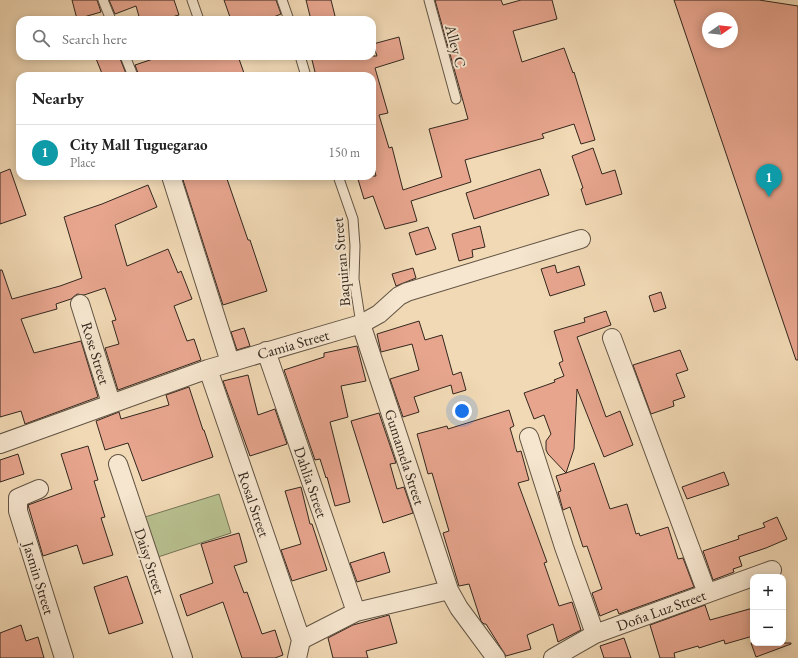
<!DOCTYPE html>
<html lang="en">
<head>
<meta charset="utf-8">
<style>
	body { margin:0; font-family:"EB Garamond",serif; background:#f2f2f2; color:#222 }
	.controls { position:absolute; right:12px; bottom:12px; display:grid; overflow:hidden; border-radius:8px; box-shadow:0 2px 10px #0003 }
	.controls button { width:36px; height:36px; display:grid; place-items:center; padding:0; border:0; border-bottom:1px solid #e0e0e0; background:#fff; color:#222; font:20px sans-serif }
	.compass { position:absolute; left:702px; top:12px; width:36px; height:36px; border-radius:50%; background:#fff; box-shadow:0 2px 10px #0003; rotate:76deg }
	.you { position:absolute; left:462px; top:411px; width:14px; height:14px; margin:-10px; border:3px solid #fff; border-radius:50%; background:#1a73e8; box-shadow:0 0 0 6px #1a73e833 }
	.badge { display:grid; place-items:center; width:26px; height:26px; border-radius:50%; background:#0b8043; color:#fff; font-size:13px; font-weight:700 }
	.pin { position:absolute; translate:-50% -33px; filter:drop-shadow(0 1px 2px #0008) }
	.pin::after { content:''; position:absolute; top:21px; width:14px; height:12px; background:inherit; clip-path:polygon(0 0,100% 0,50% 100%) }
	.list { margin:0; padding:0; list-style:none }
	h2 { display:flex; justify-content:space-between; align-items:center; height:52px; margin:0; padding:0 16px; font-size:17px }
	h2 small { font-size:13px; font-weight:400; color:#767676 }
	.list li { display:grid; grid-template-columns:26px 1fr auto; gap:12px; align-items:center; box-sizing:border-box; height:56px; padding:0 16px; border-top:1px solid #e0e0e0 }
	.list b { display:block; font-size:15px; white-space:nowrap }
	.list p { margin:0; font-size:13px; white-space:nowrap; color:#767676 }
	.list em { font-size:13px; font-style:normal; color:#767676 }
	.icon { flex:none; width:22px; height:22px; fill:none; stroke:currentColor; stroke-width:2; stroke-linecap:round; stroke-linejoin:round }
	.map { position:relative; flex:none; width:798px; height:658px; overflow:hidden }
	.search { position:absolute; background:#fff; box-shadow:0 2px 10px #0003; left:16px; top:16px; width:360px; height:44px; display:flex; align-items:center; gap:10px; box-sizing:border-box; padding:0 14px; border-radius:12px; color:#767676; font-size:15px }
	.panel { position:absolute; background:#fff; box-shadow:0 2px 10px #0003; left:16px; top:72px; width:360px; height:108px; border-radius:12px }
	.map>svg:first-child { display:block }
	.green { fill:#b8c08f; stroke:#757456 }
	.building { fill:#e7a58e; stroke:#32271e; fill-rule:evenodd }
	.lines { fill:none; stroke-linecap:round; stroke-linejoin:round }
	.lane-casing { stroke:#625444; stroke-width:11 }
	.street-casing { stroke:#625444; stroke-width:20 }
	.lane { stroke:#f6e6cf; stroke-width:9 }
	.street { stroke:#f6e6cf; stroke-width:18 }
	.labels { text-anchor:middle; dominant-baseline:central; stroke-width:4; stroke-linejoin:round; paint-order:stroke }
	.street-label { font-size:15px; fill:#32271e; stroke:#f6e6cf }
</style>
</head>
<body>
<div class="map">
<svg width="798" height="658" viewBox="0 0 798 658">
	<rect width="100%" height="100%" fill="#f1d9b5"/>
	<filter id="stains"><feTurbulence type="fractalNoise" baseFrequency=".005" numOctaves="4"/><feColorMatrix values="0 0 0 0 .2 0 0 0 0 .09 0 0 0 0 .02 0 0 0 .5 -.17"/></filter>
	<radialGradient id="worn" r=".72"><stop offset=".6" stop-color="#630" stop-opacity="0"/><stop offset="1" stop-color="#630" stop-opacity=".3"/></radialGradient>
	<path class="green" d="M219,494L231,533L158,557L145,517Z"/>
	<path class="building" d="M72,0H97L101,12L77,19Z
		M109,0H174L179,15L161,20H140L136,6L115,14Z
		M224,0H276L281,14L266,20H231Z
		M306,0H331L336,20H311Z
		M435,0H501L503,5L521,0H552L557,19L513,31L522,62L564,48L573,73L574,72L595,140L581,144L574,124L542,134L544,138L465,160L471,182L411,201L417,221L385,229L373,196L364,199L357,176H376L372,160V76H316L311,56H377L373,44L399,37L404,59L375,68L388,113L379,115L389,148L392,147L403,190L442,177L429,129L468,119Z
		M674,0H759L798,6V360H796ZM708,18H732V42H708Z
		M95,56H119L127,76H103Z
		M162,56H238L245,76H139L135,65Z
		M593,148L602,174L615,170L622,194L586,205L581,189L583,188L572,156Z
		M10,169L26,215L0,224V173Z
		M540,169L549,195L474,219L466,193Z
		M195,176H226L248,240H250L267,291L223,305L183,180Z
		M148,185L157,207L115,225L127,266L168,249L178,273L181,271L192,299L174,306L187,341L194,339L201,360L118,390L105,348L119,344L112,321L116,320L105,288L84,295L77,294L71,299L56,304L57,309L21,319L34,353L81,341L98,397L25,424L21,411L0,417V270H2L12,299L60,286L82,278L64,217L102,204Z
		M480,226L485,247L472,250L473,257L459,261L452,234Z
		M428,227L436,249L416,255L409,233Z
		M555,265L557,273L579,266L585,285L550,296L541,269Z
		M413,268L416,278L396,286L392,274Z
		M661,292L666,308L654,312L649,296Z
		M606,311L611,325L577,337L606,417L620,411L633,445L604,457L577,389L574,449L566,473L594,463L610,509L627,504L636,534L639,533L640,536L668,527L678,559L683,558L694,587L619,614L617,609L600,616L592,593L602,589L587,546L583,547L570,507L563,510L558,492L561,491L556,476L566,473L548,454L546,450V441L551,434L544,415L534,419L524,393L555,382L554,380L564,376L559,363L563,361L554,331L585,322L584,318Z
		M419,321L425,340L442,335L453,375L461,372L466,390L453,394L451,385L414,397L419,412L403,417L390,379L419,370L412,344L381,352L377,334Z
		M244,328L250,346L237,350L231,332Z
		M357,346L366,381L341,386L348,417L330,422L350,502L335,506L327,477L326,478L320,459L315,460L284,370L324,357V353Z
		M680,350L688,370L676,374L685,397L673,401L674,406L651,414L633,365Z
		M248,375L258,415L275,409L287,444L250,456L223,381Z
		M189,387L203,430H204L213,457L142,481L128,443L105,450L96,421L119,412L121,419L169,405L166,395Z
		M509,410L514,426L510,428L517,452L521,451L529,480L518,483L547,562L544,563L559,606L572,602L581,630L558,642L553,624L527,635L531,649L506,656L486,624H484L481,621L469,584L459,586L443,533L449,531L432,473L428,474L417,434L447,426L448,429Z
		M379,413L396,463L390,464L397,489L404,487L413,513L383,523L351,421Z
		M88,446L98,480L94,481L105,517L101,518L113,555L83,564L77,545L43,556L28,505L72,489L61,454Z
		M18,454L24,474L0,482V460Z
		M724,472L729,485L687,499L682,487Z
		M301,487L310,524H312L327,570L292,581L281,550L301,544L285,491Z
		M777,517L787,539L766,548L739,557L742,566L733,569L734,572L713,580L703,551L739,539L738,536L765,527L763,523Z
		M239,533L247,562L234,566L244,593L247,592L262,634L275,630L283,655L275,658H242L223,602L187,616L180,595L213,583L201,544Z
		M384,552L390,572L357,582L350,563Z
		M127,576L143,623L109,634L94,587Z
		M705,605L710,620L753,608V636L725,644L724,640L699,648L698,646L674,653L675,658H660L650,625Z
		M389,615L397,643L366,651L368,658H333L328,638L353,625Z
		M21,625L26,641L38,637L44,658H0V633Z
		M624,638L631,658H604L600,646Z
		M751,643H791V644L756,657Z"/>
	<g class="lines">
		<defs>
			<path id="lane" d="M103,0L111,20
				M192,0L199,20
				M282,0L289,20
				M429,0L456,99
				M125,56L133,76
				M300,56L306,76
				M338,176L353,219L355,246L354,279L361,324"/>
			<path id="street" d="M171,176L230,362
				M80,304L111,403
				M361,324L449,590
				M612,338L707,593
				M266,351L356,612
				M208,369L301,640
				M529,437L564,547L595,634
				M0,444L208,369L361,324L379,314L399,296L407,292L581,239
				M118,464L183,658
				M39,489L18,498V511L64,658
				M297,658L301,640L356,612L449,590L459,608L496,658
				M553,658L595,634L772,570"/>
		</defs>
		<use href="#lane" class="lane-casing"/>
		<use href="#street" class="street-casing"/>
		<use href="#lane" class="lane"/>
		<use href="#street" class="street"/>
	</g>
	<g class="labels">
		<g class="street-label">
			<text transform="translate(456 46) rotate(75)">Alley C</text>
			<text transform="translate(341 262) rotate(-95)">Baquiran Street</text>
			<text transform="translate(293 344) rotate(-16)">Camia Street</text>
			<text transform="translate(96 353) rotate(73)">Rose Street</text>
			<text transform="translate(405 457) rotate(72)">Gumamela Street</text>
			<text transform="translate(311 482) rotate(71)">Dahlia Street</text>
			<text transform="translate(254 504) rotate(71)">Rosal Street</text>
			<text transform="translate(150 561) rotate(72)">Daisy Street</text>
			<text transform="translate(39 578) rotate(73)">Jasmin Street</text>
			<text transform="translate(661 610) rotate(-20)">Doña Luz Street</text>
		</g>
	</g>
	<rect width="100%" height="100%" filter="url(#stains)"/>
	<rect width="100%" height="100%" fill="url(#worn)"/>
</svg>
<div class="controls">
<button>+</button>
<button>−</button>
</div>
<svg class="compass" viewBox="-18 -18 36 36"><path d="M0-13l5 13h-10z" fill="#e53935"/><path d="M0 13l5-13h-10z" fill="#767676"/></svg>
<div class="you"></div>
<div class="pin badge" style="left:769px;top:197px;background:#0f9aa8">1</div>
<div class="search"><svg class="icon" aria-label="search" viewBox="0 0 24 24"><circle cx="10" cy="10" r="6"/><path d="M15 15l6 6"/></svg>Search here</div>
<section class="panel">
<h2>Nearby<small></small></h2>
<ul class="list">
<li><span class="badge" style="background:#0f9aa8">1</span><div><b>City Mall Tuguegarao</b><p>Place</p></div><em>150 m</em></li>
</ul>
</section>
</div>
</body>
</html>
